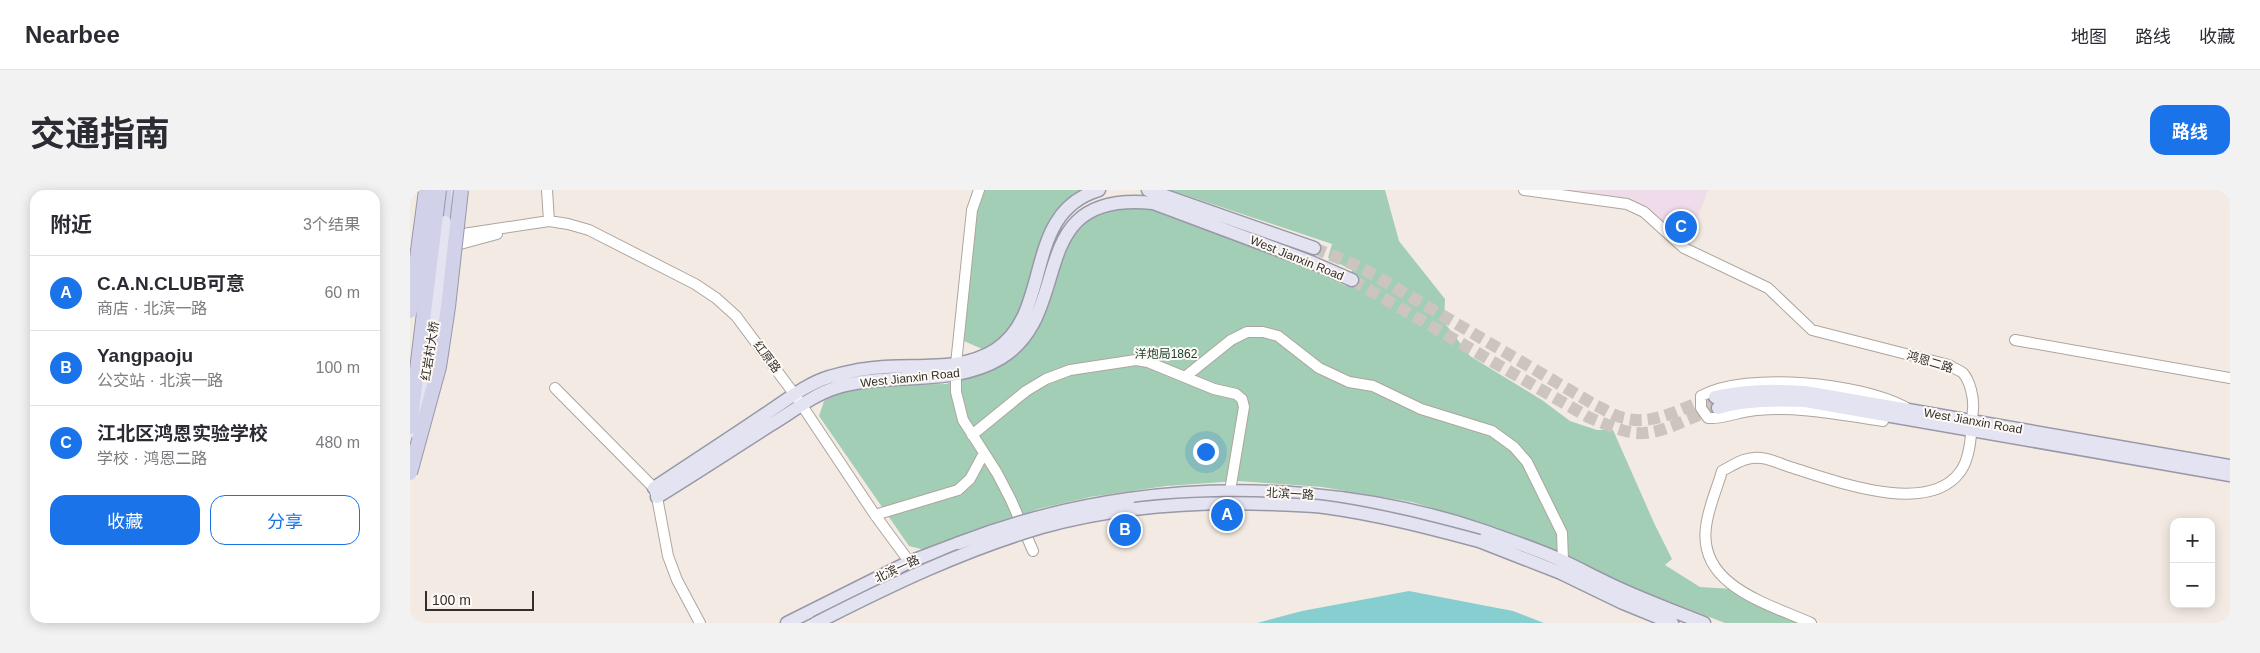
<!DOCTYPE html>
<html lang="zh">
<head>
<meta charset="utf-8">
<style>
	body { margin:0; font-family:Helvetica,"Noto Sans SC",sans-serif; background:#f2f2f3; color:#2b2b33 }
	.controls { position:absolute; right:15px; bottom:15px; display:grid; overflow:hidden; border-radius:10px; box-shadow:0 2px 12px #0003 }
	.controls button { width:45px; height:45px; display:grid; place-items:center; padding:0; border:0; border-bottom:1px solid #e1e1e2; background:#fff; color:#2b2b33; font:25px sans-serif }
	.scale { position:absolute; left:15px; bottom:12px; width:109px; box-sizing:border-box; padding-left:5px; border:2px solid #312e2b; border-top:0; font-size:14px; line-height:18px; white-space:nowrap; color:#312e2b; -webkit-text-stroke:4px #fef9f4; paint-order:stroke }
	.you { position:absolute; left:795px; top:261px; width:18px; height:18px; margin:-12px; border:4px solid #fff; border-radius:50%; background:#1a73e8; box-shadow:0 0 0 8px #1a73e833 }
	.badge { display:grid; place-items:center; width:32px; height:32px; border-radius:50%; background:#1a73e8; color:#fff; font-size:16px; font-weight:700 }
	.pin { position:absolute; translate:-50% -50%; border:2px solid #fff; box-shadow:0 1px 5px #0006 }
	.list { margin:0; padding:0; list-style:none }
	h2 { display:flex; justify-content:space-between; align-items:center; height:65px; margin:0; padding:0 20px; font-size:21px }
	h2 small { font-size:16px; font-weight:400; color:#7c7c81 }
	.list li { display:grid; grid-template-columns:32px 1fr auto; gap:15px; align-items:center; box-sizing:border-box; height:75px; padding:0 20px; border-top:1px solid #e1e1e2 }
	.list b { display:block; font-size:19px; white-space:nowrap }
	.list p { margin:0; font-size:16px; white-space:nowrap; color:#7c7c81 }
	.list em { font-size:16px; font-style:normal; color:#7c7c81 }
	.actions { display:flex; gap:10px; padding:15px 20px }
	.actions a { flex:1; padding:11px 0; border:1px solid #1a73e8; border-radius:15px; text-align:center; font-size:18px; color:#1a73e8 }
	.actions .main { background:#1a73e8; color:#fff }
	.map { position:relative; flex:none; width:1820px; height:433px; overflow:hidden; border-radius:15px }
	header { display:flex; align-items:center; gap:30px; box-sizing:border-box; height:70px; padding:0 25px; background:#fff; border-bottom:1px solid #e1e1e2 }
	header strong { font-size:24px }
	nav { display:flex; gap:28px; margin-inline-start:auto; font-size:18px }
	.intro { display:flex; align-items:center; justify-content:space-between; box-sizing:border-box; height:120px; padding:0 30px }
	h1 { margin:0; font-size:35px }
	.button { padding:12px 22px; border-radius:15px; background:#1a73e8; color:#fff; font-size:18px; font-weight:700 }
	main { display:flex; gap:30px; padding:0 30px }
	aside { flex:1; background:#fff; border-radius:15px; box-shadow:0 2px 12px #0003 }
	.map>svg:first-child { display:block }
	.education { fill:#f0dbea }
	.green { fill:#a2ceb5 }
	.water { fill:#87ced0 }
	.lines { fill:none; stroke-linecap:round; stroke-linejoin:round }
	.major-tunnel { stroke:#ccc5be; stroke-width:12; stroke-dasharray:12 6; stroke-linecap:butt }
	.minor-casing { stroke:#ada59e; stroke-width:12 }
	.major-casing { stroke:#9998a7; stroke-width:15 }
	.highway-casing { stroke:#9998a7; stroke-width:16 }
	.minor { stroke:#fff; stroke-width:10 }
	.major { stroke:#e3e3f2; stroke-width:12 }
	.highway { stroke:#d1d1ea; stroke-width:14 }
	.rail { stroke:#8d8782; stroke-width:2; stroke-dasharray:6 6; stroke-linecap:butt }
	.major-bridge-casing { stroke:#9998a7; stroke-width:15; stroke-linecap:butt }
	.highway-bridge-casing { stroke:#9998a7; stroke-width:16; stroke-linecap:butt }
	.major-bridge { stroke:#e3e3f2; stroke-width:12 }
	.highway-bridge { stroke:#d1d1ea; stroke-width:14 }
	.labels { text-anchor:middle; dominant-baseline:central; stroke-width:4; stroke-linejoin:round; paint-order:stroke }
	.street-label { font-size:12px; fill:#312e2b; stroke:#fef9f4 }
	.park-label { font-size:12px; fill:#143f2a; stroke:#fef9f4 }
</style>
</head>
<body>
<header>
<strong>Nearbee</strong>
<nav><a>地图</a><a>路线</a><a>收藏</a></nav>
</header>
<div class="intro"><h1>交通指南</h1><a class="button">路线</a></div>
<main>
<aside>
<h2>附近<small>3个结果</small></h2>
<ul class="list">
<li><span class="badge">A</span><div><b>C.A.N.CLUB可意</b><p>商店 · 北滨一路</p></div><em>60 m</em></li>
<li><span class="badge">B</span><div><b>Yangpaoju</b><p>公交站 · 北滨一路</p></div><em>100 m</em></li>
<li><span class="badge">C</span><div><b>江北区鸿恩实验学校</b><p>学校 · 鸿恩二路</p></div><em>480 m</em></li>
</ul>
<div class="actions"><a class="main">收藏</a><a>分享</a></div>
</aside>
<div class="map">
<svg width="1820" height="433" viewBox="0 0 1820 433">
	<rect width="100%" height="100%" fill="#f3ebe3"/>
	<path class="education" d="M1148,0H1298L1278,55L1236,18Z"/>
	<path class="green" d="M574,0H673C668,2 663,7 658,11C612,50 633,135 572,159L554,151L567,21Z
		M760,0H975L989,51L1035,109L1034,132L1060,166L1132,210L1160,231L1187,240H1203L1245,335L1262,369L1255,375L1290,397L1323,399L1395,433H1315L1219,396L1164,370L1075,334L1002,312L912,297L828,291L756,296L680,307L628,319L515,360L499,356L409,226L414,211L424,205L457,195L536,194L573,183L597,171L615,154L668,27L723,13L896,77L936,96L942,80L918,68L922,54Z"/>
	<path class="water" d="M999,401L1103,421L1134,433H847L892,421Z"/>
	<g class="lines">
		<path class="major-tunnel" d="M904,58L950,77L1185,215C1194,219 1204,226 1214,228C1246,237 1275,215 1305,207
			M942,90L1178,227C1193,233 1209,241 1226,243C1254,245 1282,225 1308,218"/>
		<defs>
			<path id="minor" d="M137,0L139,31
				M1114,0L1217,14L1234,22L1274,58L1358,98L1402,140L1539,175C1543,178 1549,180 1553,183C1560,191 1564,208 1563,219C1561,238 1562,266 1550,282C1517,327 1423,290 1380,277C1371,274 1361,269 1351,268C1336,266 1325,274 1312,281C1307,299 1298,318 1296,337C1288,396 1359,414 1401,433
				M40,46L139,31L158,34L179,40L285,94L306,108L326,126L385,205L465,325L507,382
				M39,57L87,44
				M1605,150L1820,188
				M546,174L562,20L569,0
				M546,184V202L553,230L587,283L601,310L623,361
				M775,187L821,150L837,142H853L868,146L909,178L939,192L963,196L1011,219L1082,241L1104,257L1117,272L1152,343L1153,371
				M145,198L244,298L247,307L258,366L267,390L290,433
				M1473,231C1431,225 1389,216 1347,220C1330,221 1315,229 1298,228L1291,218V206C1338,181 1450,193 1495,217
				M562,245L616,201L636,189L660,180L726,170L738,172L804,199L826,204L832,209L834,217L820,301
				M465,325L548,300L560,289L574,263"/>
			<path id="major" d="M738,0L904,58
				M37,27L45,0
				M1305,207C1336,200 1364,200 1395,202L1820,276
				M1308,218C1337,210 1365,210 1395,211L1820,285
				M244,298C280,274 317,250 354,225C374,212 396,194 419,187C430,184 444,180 456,179C498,172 547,184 585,160C644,123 611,23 689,0
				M247,307C286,283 324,258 362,234C382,222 403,205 425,198C478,181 542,198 591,168C667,122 611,0 743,13L901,72L942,90
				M719,309C834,292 964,303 1074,341C1101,351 1130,360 1155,372C1176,382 1196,393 1217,402C1242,413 1268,423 1294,433
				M1069,351L1151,383L1213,413L1262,433
				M377,433L499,372L549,353"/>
			<path id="highway" d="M34,0L35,32"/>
		</defs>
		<use href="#minor" class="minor-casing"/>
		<use href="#major" class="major-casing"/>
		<use href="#highway" class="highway-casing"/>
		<use href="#minor" class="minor"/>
		<use href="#major" class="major"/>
		<use href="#highway" class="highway"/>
		<path class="rail" d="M0,79L10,0"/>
		<defs>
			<path id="major-bridge" d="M5,242L17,181L35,54V32
				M549,353C604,332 661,317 719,309
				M406,433C481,395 551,361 632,337C707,316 787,311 864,314C881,315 898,315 914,317C966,324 1017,337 1069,351"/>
			<path id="highway-bridge" d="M0,121L16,0
				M0,237L29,0
				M0,283L29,177L38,117L51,0"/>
		</defs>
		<use href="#major-bridge" class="major-bridge-casing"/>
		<use href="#highway-bridge" class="highway-bridge-casing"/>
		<use href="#major-bridge" class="major-bridge"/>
		<use href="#highway-bridge" class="highway-bridge"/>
	</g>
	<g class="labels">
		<g class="street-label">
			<text transform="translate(887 68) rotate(22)">West Jianxin Road</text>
			<text transform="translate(20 161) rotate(-81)">红岩村大桥</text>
			<text transform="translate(357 167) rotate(53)">红原路</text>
			<text transform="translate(1520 172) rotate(17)">鸿恩二路</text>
			<text transform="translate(500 188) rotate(-6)">West Jianxin Road</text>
			<text transform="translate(1563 231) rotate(10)">West Jianxin Road</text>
			<text transform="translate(880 304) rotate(3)">北滨一路</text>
			<text transform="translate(487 379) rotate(-25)">北滨一路</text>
		</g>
		<g class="park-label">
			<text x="756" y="164">洋炮局1862</text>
		</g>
	</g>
</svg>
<div class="controls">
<button>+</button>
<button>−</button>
</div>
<div class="scale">100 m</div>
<div class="you"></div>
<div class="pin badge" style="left:817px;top:325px">A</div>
<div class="pin badge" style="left:715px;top:340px">B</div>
<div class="pin badge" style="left:1271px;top:37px">C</div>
</div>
</main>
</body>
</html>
